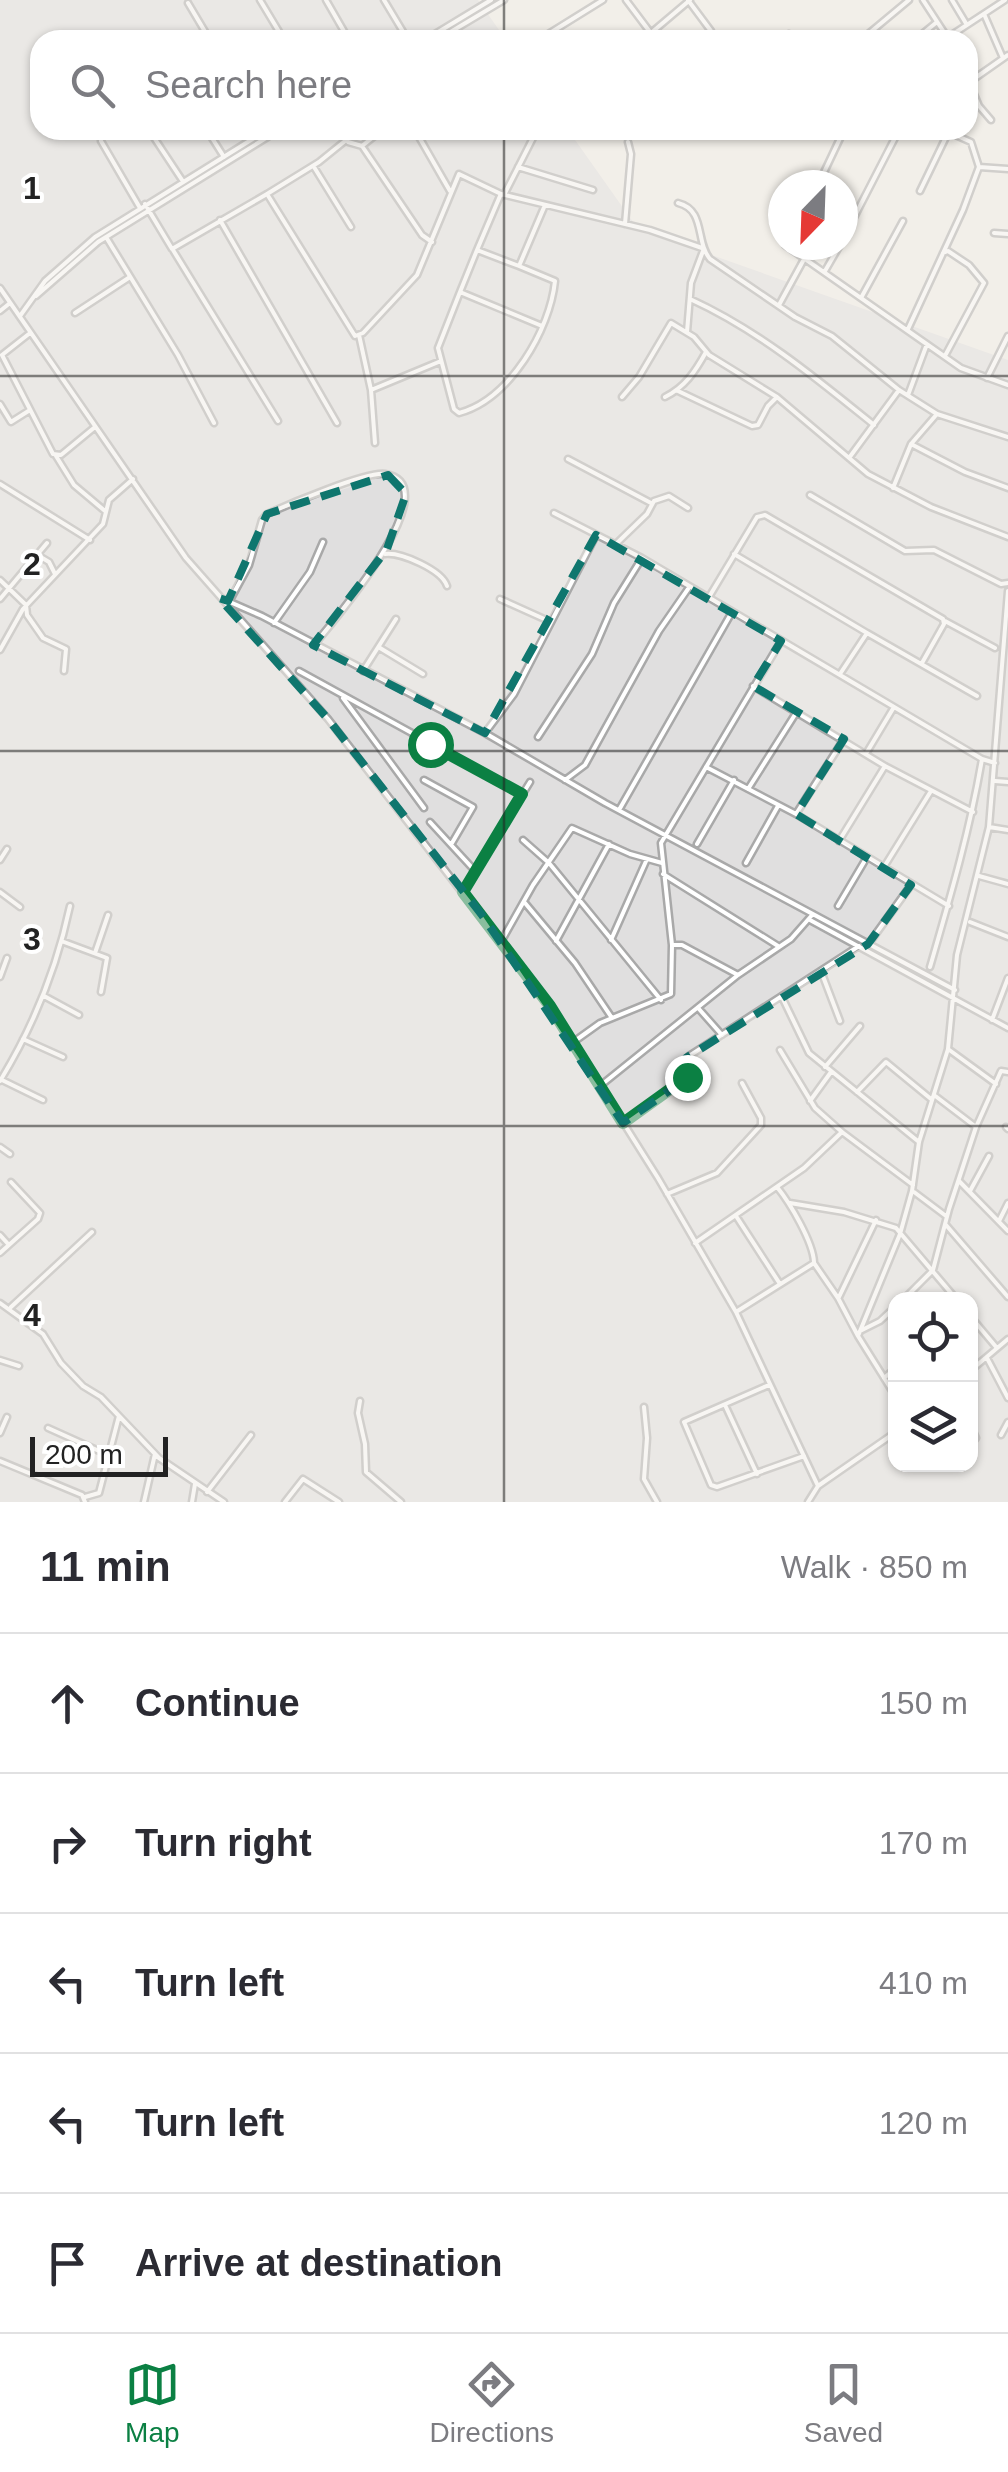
<!DOCTYPE html>
<html lang="en">
<head>
<meta charset="utf-8">
<style>
	body { margin:0; font-family:Arial,sans-serif; background:#f2f2f3; color:#2b2b33 }
	.controls { position:absolute; right:30px; bottom:30px; display:grid; overflow:hidden; border-radius:20px; box-shadow:0 2px 8px #0004 }
	.controls button { width:90px; height:90px; display:grid; place-items:center; padding:0; border:0; border-bottom:2px solid #e1e1e2; background:#fff; color:#2b2b33; font:50px sans-serif }
	.compass { position:absolute; left:768px; top:170px; width:90px; height:90px; border-radius:50%; background:#fff; box-shadow:0 2px 8px #0004; rotate:203deg }
	.scale { position:absolute; left:30px; bottom:25px; width:138px; box-sizing:border-box; padding-left:10px; border:5px solid #222; border-top:0; font-size:28px; line-height:35px; white-space:nowrap; color:#222; -webkit-text-stroke:8px #fff; paint-order:stroke }
	.stop { position:absolute; width:30px; height:30px; margin:-22px; border:8px solid #0b8043; border-radius:50%; background:#fff }
	.stop.end { background:#0b8043; border-color:#fff; box-shadow:0 2px 10px #0008 }
	.list { margin:0; padding:0; list-style:none }
	h2 { display:flex; justify-content:space-between; align-items:center; height:130px; margin:0; padding:0 40px; font-size:42px }
	h2 small { font-size:32px; font-weight:400; color:#7c7c81 }
	.list li { display:grid; grid-template-columns:65px 1fr auto; gap:30px; align-items:center; box-sizing:border-box; height:140px; padding:0 40px; border-top:2px solid #e1e1e2 }
	.list b { display:block; font-size:38px; white-space:nowrap }
	.list em { font-size:32px; font-style:normal; color:#7c7c81 }
	.icon { flex:none; width:55px; height:55px; fill:none; stroke:currentColor; stroke-width:2; stroke-linecap:round; stroke-linejoin:round }
	.map { position:relative; flex:none; width:1008px; height:1502px; overflow:hidden }
	.search { position:absolute; background:#fff; box-shadow:0 2px 8px #0004; left:30px; right:30px; top:30px; height:110px; display:flex; align-items:center; gap:25px; box-sizing:border-box; padding:0 35px; border-radius:30px; color:#7c7c81; font-size:38px }
	.sheet { height:830px; background:#fff }
	nav { display:flex; justify-content:space-around; align-items:center; box-sizing:border-box; height:140px; border-top:2px solid #e1e1e2; background:#fff; font-size:28px; color:#7c7c81 }
	nav a { display:grid; justify-items:center; gap:5px }
	nav .on { color:#0b8043 }
	.map>svg:first-child { display:block }
	.residential { fill:#e0dfdf; fill-rule:evenodd }
	.lines { fill:none; stroke-linecap:round; stroke-linejoin:round }
	.street-casing { stroke:#a9a9a9; stroke-width:9 }
	.street { stroke:#fff; stroke-width:4 }
	.route { stroke:#0b8043; stroke-width:12 }
	.marked { fill:none; stroke:#0f766e; stroke-width:8; stroke-dasharray:20 12; stroke-linejoin:round }
	.grid { fill:none; stroke:#222; stroke-width:2.5; stroke-opacity:0.55 }
	.grid-label { font-size:32px; text-anchor:middle; font-weight:bold; fill:#222; stroke:#fff; stroke-width:8; stroke-linejoin:round; paint-order:stroke }
</style>
</head>
<body>
<div class="map">
<svg width="1008" height="1502" viewBox="0 0 1008 1502">
	<rect width="100%" height="100%" fill="#f2efe9"/>
	<path class="residential" d="M0,0H478L506,40H40V130H568L638,229L1008,360V1502H0ZM896,1300H970V1464H896Z"/>
	<g class="lines">
		<defs>
			<path id="street" d="M260,0L284,40
				M326,0L349,40
				M384,0L408,40
				M626,0L656,40
				M688,0L711,31
				M923,0L949,40
				M952,0L967,25
				M188,3L210,40
				M984,14L1003,58
				M651,33L690,0
				M789,34L797,40
				M545,36L603,0
				M947,38L1005,0
				M425,40L491,0
				M437,40L504,0
				M861,40L909,0
				M915,40L937,22
				M968,80L979,106L991,120
				M968,83L1008,55
				M149,130L182,180
				M207,130L224,157
				M340,130L348,142L362,146L422,235L432,242
				M415,130L450,191
				M463,130L465,135
				M944,130L971,142L979,167L1008,169
				M101,141L140,208
				M362,146L382,130
				M314,167L351,227
				M518,167L593,190
				M818,185L844,130
				M920,191L948,133
				M267,194L319,162L345,141
				M504,195L537,130
				M500,196L477,250L519,266L545,205
				M678,203C706,210 695,241 710,259L795,317L832,336L899,390L937,414L1008,437
				M145,204L172,249L267,194L355,336L363,333L417,275L459,174L501,194L650,230L702,248
				M220,220L337,423
				M625,224L631,154L628,142
				M994,233L1008,234
				M106,237L178,355L214,423
				M843,239L899,130
				M785,245L961,368L1008,385
				M173,250L278,421
				M477,250L460,292L542,326
				M943,253L948,251L969,265L984,283L946,354
				M825,271L840,245
				M0,288L186,558L328,719L550,1006L658,1178L736,1312L818,1486L808,1502
				M460,292L438,348L454,409L459,413C510,399 550,330 555,281L519,266
				M36,296L98,242L279,130
				M861,298L903,221
				M690,299C758,330 816,378 874,425
				M779,305L803,261
				M0,311L10,303
				M75,313L130,277
				M20,316L45,281L95,237L267,130
				M908,329L963,210L979,167
				M687,332L691,283L703,251
				M359,335L371,390L375,443
				M2,355L53,454L61,455L95,427
				M2,355L30,333
				M987,378L1008,336
				M371,390L441,361
				M678,391L752,426L758,425L768,406L777,397
				M908,395L927,344
				M622,397L639,377L671,323L694,337L709,355L777,397L868,474L931,507L1008,537
				M665,397C685,387 695,372 706,352
				M0,404L11,422L30,410
				M911,444L965,472L1008,488
				M56,456L74,485L105,511
				M849,458L899,390
				M568,459L651,503
				M0,484L90,540
				M893,488L911,444L937,414
				M810,495L905,551L934,550L1001,584L1008,583
				M554,513L642,558L982,759L995,763
				M616,544L647,514L654,501L669,496L688,508
				M385,554C401,552 442,570 447,586
				M734,554L867,633
				M39,556L49,562L55,574
				M0,580L26,605L27,615L43,638L66,649L64,671
				M709,597L757,517L765,515L943,619L944,624L922,663
				M0,599L47,543
				M223,599L262,616L485,733L605,803L955,990
				M500,599L551,622
				M230,600L249,565L262,520L267,514C287,505 367,471 385,474C452,485 330,625 314,645
				M945,621L995,648
				M274,623L310,572L323,542
				M380,648L423,674
				M0,650L23,609L103,524L109,500L133,479
				M299,671L523,794
				M363,671L396,619
				M840,674L867,633L977,696
				M753,686L885,766L973,812
				M343,698L424,808
				M485,733L514,694L595,537
				M538,737L592,654L614,603L642,558
				M867,752L894,707
				M706,767L796,814L949,906
				M424,780L473,807L452,843
				M565,780L585,765L659,631L688,589
				M995,781L1008,782
				M748,789L796,713
				M619,810L732,612
				M796,814L844,739
				M430,822L476,872
				M989,827L1008,830
				M523,840L549,863L661,1000
				M839,841L885,766
				M697,844L734,780
				M0,860L7,849
				M746,863L778,806
				M884,867L931,791
				M663,874L778,946
				M979,876L1008,884
				M463,891L530,782
				M0,892L20,907
				M525,903L575,963L612,1018
				M838,906L867,857
				M810,920L1008,1028
				M970,922L1008,937
				M502,940L533,885L572,828L630,854L662,863
				M611,940L647,859
				M556,941L609,844
				M64,942L107,958L101,992
				M870,942L911,885
				M672,945L661,843L781,641
				M95,953L108,915
				M930,967C950,898 970,830 982,759
				M821,971L840,1021
				M0,977L7,958
				M44,996L79,1015
				M782,997L809,1053L919,1142
				M699,1009L722,1035
				M992,1020L1008,978
				M23,1039L63,1057
				M572,1043L600,1023L671,994L672,945H682L738,975
				M948,1049L996,1084
				M780,1050L815,1108L842,1132L913,1185
				M825,1067L860,1026
				M2,1080L43,1100
				M0,1081C33,1027 57,967 70,906
				M600,1086L738,975L791,939L813,914
				M857,1092L886,1062L931,1099
				M934,1095L976,1127
				M810,1101L831,1072
				M623,1123L686,1079L689,1056L859,946
				M1006,1127L1008,1129
				M0,1147L10,1154
				M959,1181L1008,1231
				M777,1187C790,1203 813,1242 814,1262
				M970,1191L989,1156
				M914,1192L946,1216
				M667,1194L717,1173L761,1125V1118L742,1083
				M790,1203L844,1212L896,1228L957,1300
				M736,1216L780,1284
				M999,1221L1008,1203
				M946,1225L1008,1297
				M0,1235L9,1245
				M695,1243L804,1168L842,1132
				M0,1253L38,1219L40,1213L11,1182
				M839,1297L876,1220
				M903,1300L933,1270L949,1209L976,1127L1001,1071L1008,1072
				M0,1303L43,1334L61,1363L83,1386L101,1397L159,1458L224,1502
				M11,1307L92,1232
				M736,1312L814,1263L838,1298L858,1336
				M970,1316L997,1348
				M860,1331L880,1321L896,1306
				M987,1358L1008,1398
				M0,1360L19,1366
				M970,1371L1008,1339
				M884,1378L896,1368
				M769,1385L684,1422L711,1485L717,1487L804,1456
				M896,1397L858,1336L900,1234L912,1191L919,1142L948,1049L957,955L989,827L1008,591
				M360,1401L358,1413L365,1444L366,1472L401,1502
				M725,1405L757,1474
				M644,1407L647,1438L644,1479L657,1502
				M970,1424L976,1438L970,1445
				M48,1428L108,1455
				M0,1433L7,1417
				M1001,1435L1008,1422
				M0,1461L82,1495L85,1502
				M818,1486L896,1432
				M207,1492L251,1435
				M85,1497L99,1493L119,1416
				M144,1502L155,1454
				M192,1502L195,1484
				M285,1502L303,1479L339,1502"/>
		</defs>
		<use href="#street" class="street-casing"/>
		<use href="#street" class="street"/>
	</g>
	<g class="lines">
		<path class="route" d="M430,744L522,794L463,892L550,1006L623,1123L687,1077"/>
	</g>
	<path d="M0 0H1008V1502H0ZM388,475L406,494L387,549L313,645L485,733L596,535L781,641L753,686L844,739L796,814L911,885L868,944L686,1058V1079L623,1123L482,915L328,719L219,598L228,601L267,514Z" fill="#f2efe9" fill-opacity=".55" fill-rule="evenodd"/>
	<path class="marked" d="M388,475L406,494L387,549L313,645L485,733L596,535L781,641L753,686L844,739L796,814L911,885L868,944L686,1058V1079L623,1123L482,915L328,719L219,598L228,601L267,514Z"/>
	<path class="grid" d="M504,0V40M504,130V1502M0,376H1008M0,751H1008M0,1126H1008"/>
	<g class="grid-label">
		<text x="32" y="199">1</text>
		<text x="32" y="575">2</text>
		<text x="32" y="950">3</text>
		<text x="32" y="1326">4</text>
	</g>
</svg>
<div class="controls">
<button><svg class="icon" aria-label="locate" viewBox="0 0 24 24"><circle cx="12" cy="12" r="6"/><path d="M12 2v4M12 18v4M2 12h4M18 12h4"/></svg></button>
<button><svg class="icon" aria-label="layers" viewBox="0 0 24 24"><path d="M12 4l9 5-9 5-9-5zM3 14l9 5 9-5"/></svg></button>
</div>
<svg class="compass" viewBox="-18 -18 36 36"><path d="M0-13l5 13h-10z" fill="#e53935"/><path d="M0 13l5-13h-10z" fill="#7c7c81"/></svg>
<div class="scale">200 m</div>
<div class="stop" style="left:430px;top:744px"></div>
<div class="stop end" style="left:687px;top:1077px"></div>
<div class="search"><svg class="icon" aria-label="search" viewBox="0 0 24 24"><circle cx="10" cy="10" r="6"/><path d="M15 15l6 6"/></svg>Search here</div>
</div>
<section class="sheet">
<h2>11 min<small>Walk · 850 m</small></h2>
<ul class="list">
<li><svg class="icon" aria-label="ahead" viewBox="0 0 24 24"><path d="M12 20V5M6 11l6-6 6 6"/></svg><div><b>Continue</b></div><em>150 m</em></li>
<li><svg class="icon" aria-label="right" viewBox="0 0 24 24"><path d="M7 20v-9h11M14 6l5 5-5 5"/></svg><div><b>Turn right</b></div><em>170 m</em></li>
<li><svg class="icon" aria-label="left" viewBox="0 0 24 24"><path d="M17 20v-9H6M10 6l-5 5 5 5"/></svg><div><b>Turn left</b></div><em>410 m</em></li>
<li><svg class="icon" aria-label="left" viewBox="0 0 24 24"><path d="M17 20v-9H6M10 6l-5 5 5 5"/></svg><div><b>Turn left</b></div><em>120 m</em></li>
<li><svg class="icon" aria-label="arrive" viewBox="0 0 24 24"><path d="M6 21V4h12l-3 4 3 4H6"/></svg><div><b>Arrive at destination</b></div></li>
</ul>
</section>
<nav>
<a class="on"><svg class="icon" aria-label="map" viewBox="0 0 24 24"><path d="M3 6l6-2 6 2 6-2v14l-6 2-6-2-6 2zM9 4v14M15 6v14"/></svg>Map</a>
<a><svg class="icon" aria-label="directions" viewBox="0 0 24 24"><path d="M12 3l9 9-9 9-9-9zM9 14v-3h6M13 9l2 2-2 2"/></svg>Directions</a>
<a><svg class="icon" aria-label="saved" viewBox="0 0 24 24"><path d="M7 4h10v16l-5-4-5 4z"/></svg>Saved</a>
</nav>
</body>
</html>
